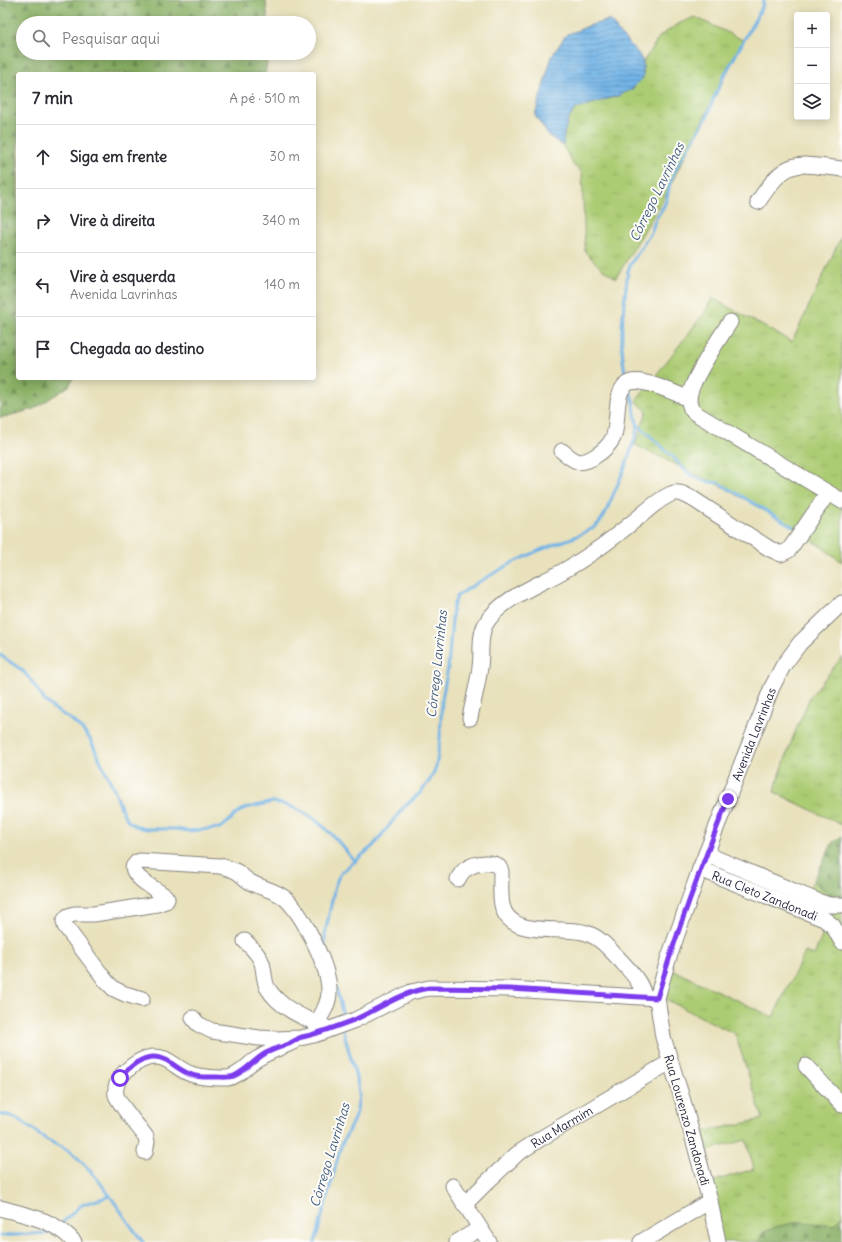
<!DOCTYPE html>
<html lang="pt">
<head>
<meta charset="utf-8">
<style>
	body { margin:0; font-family:Delius,sans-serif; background:#f2f2f3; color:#2b2b33 }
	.controls { position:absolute; right:12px; top:12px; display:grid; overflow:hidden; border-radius:4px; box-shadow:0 2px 10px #0003 }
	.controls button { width:36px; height:36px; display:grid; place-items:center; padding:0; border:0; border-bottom:1px solid #e1e1e2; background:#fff; color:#2b2b33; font:20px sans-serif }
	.stop { position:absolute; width:12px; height:12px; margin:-9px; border:3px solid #7c3aed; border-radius:50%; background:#fff }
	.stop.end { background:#7c3aed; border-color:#fff; box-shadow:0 1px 4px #0008 }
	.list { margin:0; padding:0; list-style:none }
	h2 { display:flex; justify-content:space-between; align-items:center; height:52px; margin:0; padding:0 16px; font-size:17px }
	h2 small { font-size:13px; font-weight:400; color:#7c7c81 }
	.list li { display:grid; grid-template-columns:26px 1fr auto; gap:12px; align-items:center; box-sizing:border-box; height:64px; padding:0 16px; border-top:1px solid #e1e1e2 }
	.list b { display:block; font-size:15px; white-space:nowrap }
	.list p { margin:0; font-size:13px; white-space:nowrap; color:#7c7c81 }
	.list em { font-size:13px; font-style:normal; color:#7c7c81 }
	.icon { flex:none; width:22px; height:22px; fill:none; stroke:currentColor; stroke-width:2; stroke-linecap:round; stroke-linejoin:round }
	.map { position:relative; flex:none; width:842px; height:1242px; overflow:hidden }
	.search { position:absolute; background:#fff; box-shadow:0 2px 10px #0003; left:16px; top:16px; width:300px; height:44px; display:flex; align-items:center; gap:10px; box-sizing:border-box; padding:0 14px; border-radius:22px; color:#7c7c81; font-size:15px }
	.panel { position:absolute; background:#fff; box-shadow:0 2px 10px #0003; left:16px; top:72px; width:300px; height:308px; border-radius:4px }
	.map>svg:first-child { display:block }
	.grass { fill:url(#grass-tufts); stroke:#677757 }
	.forest { fill:url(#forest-firs); stroke:#566950 }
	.water { fill:url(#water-rules); stroke:#4a6a90 }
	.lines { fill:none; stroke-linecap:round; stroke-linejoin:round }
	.stream { stroke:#71b3e6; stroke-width:3 }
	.minor-casing { stroke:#85827c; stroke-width:17 }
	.minor { stroke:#fff; stroke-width:15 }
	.route { stroke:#7c3aed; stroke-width:5 }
	.labels { text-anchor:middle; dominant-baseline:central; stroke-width:4; stroke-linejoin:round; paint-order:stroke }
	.street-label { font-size:12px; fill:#22223b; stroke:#fdfcf7 }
	.water-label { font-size:13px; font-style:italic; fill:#425c7f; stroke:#fdfcf7 }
</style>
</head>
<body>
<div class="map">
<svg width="842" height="1242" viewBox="0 0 842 1242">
	<defs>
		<pattern id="grass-tufts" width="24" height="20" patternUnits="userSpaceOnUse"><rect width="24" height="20" fill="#accc73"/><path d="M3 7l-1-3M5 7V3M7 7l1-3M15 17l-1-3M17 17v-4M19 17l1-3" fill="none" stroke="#94af64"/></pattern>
		<pattern id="forest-firs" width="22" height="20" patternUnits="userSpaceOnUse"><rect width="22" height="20" fill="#89b065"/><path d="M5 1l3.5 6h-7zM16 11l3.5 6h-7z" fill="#708f54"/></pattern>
		<pattern id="water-rules" width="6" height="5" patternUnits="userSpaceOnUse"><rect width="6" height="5" fill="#71b3e6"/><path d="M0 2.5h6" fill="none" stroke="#5c91bc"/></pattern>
	</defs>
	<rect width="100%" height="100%" fill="#fdfcf7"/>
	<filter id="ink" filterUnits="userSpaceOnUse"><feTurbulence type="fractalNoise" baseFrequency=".025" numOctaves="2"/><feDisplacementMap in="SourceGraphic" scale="8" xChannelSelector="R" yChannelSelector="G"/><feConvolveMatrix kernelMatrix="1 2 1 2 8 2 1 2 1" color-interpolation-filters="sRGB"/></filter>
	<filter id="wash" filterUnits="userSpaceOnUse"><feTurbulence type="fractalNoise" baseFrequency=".012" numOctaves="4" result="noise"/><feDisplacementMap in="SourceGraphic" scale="16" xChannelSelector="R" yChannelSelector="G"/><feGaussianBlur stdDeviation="0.9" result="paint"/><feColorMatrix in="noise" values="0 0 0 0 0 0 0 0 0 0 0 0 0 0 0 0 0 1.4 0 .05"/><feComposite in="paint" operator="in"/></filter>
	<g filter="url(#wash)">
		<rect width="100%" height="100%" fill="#e8e1bc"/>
		<path class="grass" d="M695,17L743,40L665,196L616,278L602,269L585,252L582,172L574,166L563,146L564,133L569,118L575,109L617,96L643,78V62L660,36L680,23Z
			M841,237H842V562L798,530L725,488L635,445L647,411L636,401L705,312L712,298L792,342Z
			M842,657V825L774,792L793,737L810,697Z
			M813,881L833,896L842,897V1215L835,1225L799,1222L764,1232L758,1242H719L707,1183L754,1169L746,1140L698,1153L693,1134L763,1119L735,1034L657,995L666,967L773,1017L805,952L814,955L830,917L829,911L807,892Z"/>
		<path class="forest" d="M0,0H266L268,23H23V53H269L265,74H18V378H73L69,386L34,409L0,418Z
			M842,836V897H833L813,881L833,842Z
			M842,1215V1242H758L764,1232L779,1226L799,1222L835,1225Z"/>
		<path class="water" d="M610,20L620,34L638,53L643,62V78L631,90L617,96L575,109L569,118L564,133L563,146L548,135L535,115L552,56L566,35L591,25Z"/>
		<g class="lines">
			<path class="stream" d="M627,380C617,345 624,307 628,271L630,265L652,231L655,220L664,206L667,198L670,183L677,166L707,117L713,100L723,78L762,7L764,0
				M637,424L673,457L683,468L691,475L704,481L719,483L794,527
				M0,655L22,670L30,679L45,701L53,708L73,721L81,728L90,739L114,789L123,813L129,822L134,825L141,828L149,829H175L189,831L219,828C229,825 234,812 246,808C250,807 269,803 273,802C276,802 279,804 282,804C313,811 336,837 355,862
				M326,952L325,946V934L335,886L338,878L342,872L373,846L403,808L419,794L430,780L436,768L440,739L442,699L448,668L453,607L457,596L477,583L512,563L540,550L577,536L593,528L599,523L605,514L626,465L636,435L637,424L633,401L629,387
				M335,984L342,1011V1019
				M0,1115C15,1113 28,1127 40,1135C50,1143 62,1146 72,1153C102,1178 120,1213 143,1242
				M61,1224L80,1206L87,1203L110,1196
				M0,1236L47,1233L53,1230
				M315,1242L341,1146L354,1119L357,1110L359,1095L358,1085L343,1029"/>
		</g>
	</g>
	<g filter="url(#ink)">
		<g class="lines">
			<defs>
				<g id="minor">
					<path d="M758,202C787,158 794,163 842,169"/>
					<path d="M730,322C720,337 689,384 689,399C689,405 691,410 695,413L842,501"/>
					<path d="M562,451C574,461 579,466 594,457C602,452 609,446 613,438C620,423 612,387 631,382C645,379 675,393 689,399"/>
					<path d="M470,718C473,701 478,684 480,667C482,654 479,637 485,625C498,601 533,587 556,575C584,560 610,541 634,521C646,512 657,500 671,494C679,490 686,496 693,499L770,549L781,554L789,550L828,493"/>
					<path d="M706,854L815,900L829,905H842"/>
					<path id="s1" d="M700,869L824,919L833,926L842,942"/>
					<path d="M458,879C460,876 462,871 466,869C474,863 499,858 501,872C501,883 500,895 502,905C508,932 540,929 562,930C571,931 580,930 589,934C602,939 611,951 621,961C631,972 641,982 644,996"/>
					<path d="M245,941C251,947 259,954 262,963C264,970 264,980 267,987C279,1008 304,1018 325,1027"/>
					<path d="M142,999L125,994L114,989L106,981L65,926L64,921L68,916L74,914H94L157,904L166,901L167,899L165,896C156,889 134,879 133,867L137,862L140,861L220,866C227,868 234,869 240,874C244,877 247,881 252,883C263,889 276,890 286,899C303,915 330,968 329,992C329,1004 322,1014 317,1023"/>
					<path d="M193,1018L198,1024L212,1031L259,1038L276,1039L300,1038L314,1035L355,1020L411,992L429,988L510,989L657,998"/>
					<path d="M806,1066L842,1105"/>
					<path d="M145,1152L147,1142L146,1137C139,1127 118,1103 116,1095C114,1086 120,1076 126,1071C137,1061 150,1053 165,1059C174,1063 181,1071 191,1074C201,1078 216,1078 227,1078C236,1077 243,1070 250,1064C263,1053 278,1049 293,1042"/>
					<path d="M453,1186L489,1242"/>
					<path id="s2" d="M464,1205L487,1182L517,1154L540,1139L670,1062"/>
					<path d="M0,1208C26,1215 56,1220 74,1242"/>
					<path d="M457,1242L479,1229"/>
					<path d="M641,1242L710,1201"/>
					<path id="s3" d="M718,1242L710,1201L683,1101L663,1037L657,998L668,960L700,869L772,687L783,666L800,643L842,603"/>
				</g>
			</defs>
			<use href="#minor" class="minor-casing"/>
			<use href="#minor" class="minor"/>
		</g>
	</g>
	<g class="lines" filter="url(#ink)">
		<path class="route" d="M120,1078C131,1065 148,1051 166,1060C175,1065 182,1072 192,1075C200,1078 208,1077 216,1077C222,1077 229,1078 234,1076C246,1071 255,1059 266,1053C273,1049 281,1047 289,1044C292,1042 296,1040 299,1038C304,1036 309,1036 314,1034C327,1030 341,1025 354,1020C379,1009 401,992 429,988L510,989L657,998C677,930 702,865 728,799"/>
	</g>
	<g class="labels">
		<g class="street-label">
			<text stroke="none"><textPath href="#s3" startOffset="533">Avenida Lavrinhas</textPath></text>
			<text stroke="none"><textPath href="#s1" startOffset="70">Rua Cleto Zandonadi</textPath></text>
			<text transform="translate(687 1120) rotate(74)">Rua Lourenzo Zandonadi</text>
			<text stroke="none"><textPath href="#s2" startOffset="126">Rua Marmim</textPath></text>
		</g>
		<g class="water-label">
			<text transform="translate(657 192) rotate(-64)">Córrego Lavrinhas</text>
			<text transform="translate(437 664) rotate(-84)">Córrego Lavrinhas</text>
			<text transform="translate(330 1155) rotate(-73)">Córrego Lavrinhas</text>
		</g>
	</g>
</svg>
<div class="controls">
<button>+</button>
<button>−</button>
<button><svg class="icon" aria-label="layers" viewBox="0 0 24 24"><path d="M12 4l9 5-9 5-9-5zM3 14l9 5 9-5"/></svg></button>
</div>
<div class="stop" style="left:120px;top:1078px"></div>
<div class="stop end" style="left:728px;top:799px"></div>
<div class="search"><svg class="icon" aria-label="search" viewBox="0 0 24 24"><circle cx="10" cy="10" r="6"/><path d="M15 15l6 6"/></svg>Pesquisar aqui</div>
<section class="panel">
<h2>7 min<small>A pé · 510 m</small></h2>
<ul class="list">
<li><svg class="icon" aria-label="ahead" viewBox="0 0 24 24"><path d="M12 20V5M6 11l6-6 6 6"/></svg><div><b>Siga em frente</b></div><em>30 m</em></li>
<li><svg class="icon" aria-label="right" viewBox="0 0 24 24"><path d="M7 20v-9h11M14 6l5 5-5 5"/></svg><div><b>Vire à direita</b></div><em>340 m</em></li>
<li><svg class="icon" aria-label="left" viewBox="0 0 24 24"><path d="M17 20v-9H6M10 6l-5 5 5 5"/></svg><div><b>Vire à esquerda</b><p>Avenida Lavrinhas</p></div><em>140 m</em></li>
<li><svg class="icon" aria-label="arrive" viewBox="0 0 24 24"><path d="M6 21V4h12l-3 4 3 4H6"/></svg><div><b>Chegada ao destino</b></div></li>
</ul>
</section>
</div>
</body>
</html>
